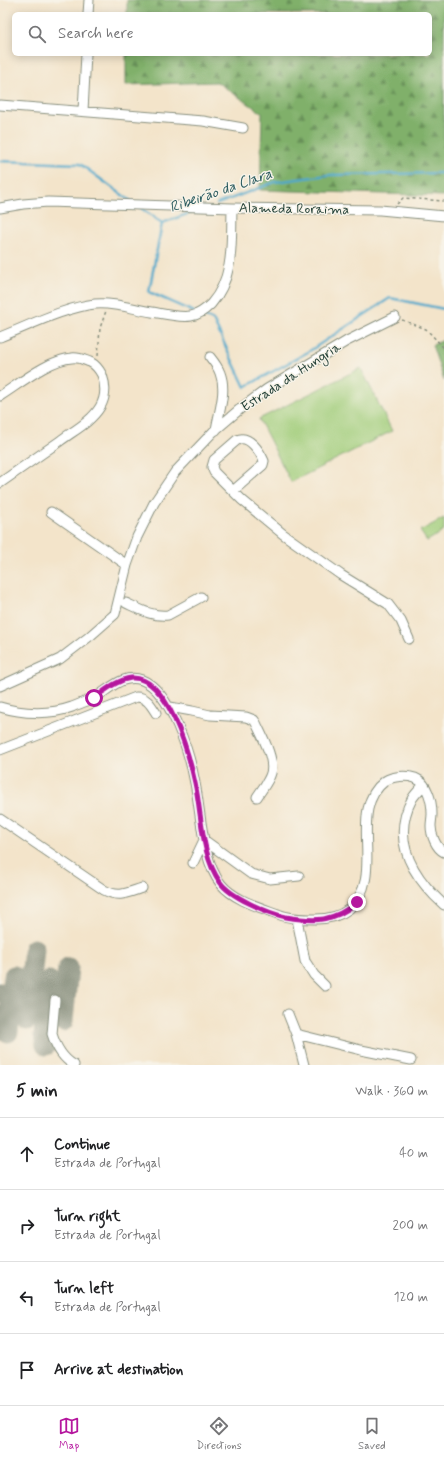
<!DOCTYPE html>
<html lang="en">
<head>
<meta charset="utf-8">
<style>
	body { margin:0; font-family:Mynerve,sans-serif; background:#f6f6f6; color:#202124 }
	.stop { position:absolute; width:12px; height:12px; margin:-9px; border:3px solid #b5179e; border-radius:50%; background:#fff }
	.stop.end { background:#b5179e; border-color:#fff; box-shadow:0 1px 4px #0008 }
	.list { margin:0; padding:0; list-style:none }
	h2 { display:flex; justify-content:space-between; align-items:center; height:52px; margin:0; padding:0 16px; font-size:17px }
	h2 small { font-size:13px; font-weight:400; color:#757577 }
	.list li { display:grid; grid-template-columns:26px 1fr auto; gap:12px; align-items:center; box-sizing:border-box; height:72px; padding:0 16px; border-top:1px solid #e0e0e0 }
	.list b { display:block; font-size:15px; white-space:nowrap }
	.list p { margin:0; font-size:13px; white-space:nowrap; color:#757577 }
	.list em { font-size:13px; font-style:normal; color:#757577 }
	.icon { flex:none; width:22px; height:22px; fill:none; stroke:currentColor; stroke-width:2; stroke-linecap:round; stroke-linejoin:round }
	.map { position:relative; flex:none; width:444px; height:1065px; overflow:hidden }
	.search { position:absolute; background:#fff; box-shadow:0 2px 10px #0003; left:12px; right:12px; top:12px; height:44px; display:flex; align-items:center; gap:10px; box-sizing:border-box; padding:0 14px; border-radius:6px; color:#757577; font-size:15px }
	.sheet { height:340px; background:#fff }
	nav { display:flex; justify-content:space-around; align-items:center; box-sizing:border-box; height:56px; border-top:1px solid #e0e0e0; background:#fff; font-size:11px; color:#757577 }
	nav a { display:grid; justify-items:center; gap:2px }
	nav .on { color:#b5179e }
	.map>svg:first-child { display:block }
	.green { fill:#a1cd7a; stroke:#608557 }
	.forest { fill:url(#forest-firs); stroke:#50764f }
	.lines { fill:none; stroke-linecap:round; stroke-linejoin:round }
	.stream { stroke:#4da8cb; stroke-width:2.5 }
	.taxiway { stroke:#89907f; stroke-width:21 }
	.minor-casing { stroke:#89907f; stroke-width:11 }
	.path { stroke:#89907f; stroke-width:1.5; stroke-dasharray:3 3; stroke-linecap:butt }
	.minor { stroke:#fff; stroke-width:9 }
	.route { stroke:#b5179e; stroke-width:5 }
	.labels { text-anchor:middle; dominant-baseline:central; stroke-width:3; stroke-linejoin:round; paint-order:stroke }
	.street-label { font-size:14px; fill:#1f3d34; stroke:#f7f3e8 }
	.water-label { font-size:15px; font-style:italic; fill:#2d5d61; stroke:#f7f3e8 }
</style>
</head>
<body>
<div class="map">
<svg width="444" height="1065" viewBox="0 0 444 1065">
	<defs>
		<pattern id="forest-firs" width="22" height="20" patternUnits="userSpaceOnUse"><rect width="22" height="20" fill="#80b06a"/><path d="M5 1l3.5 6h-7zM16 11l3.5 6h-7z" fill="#689058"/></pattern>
	</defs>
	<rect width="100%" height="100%" fill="#f7f3e8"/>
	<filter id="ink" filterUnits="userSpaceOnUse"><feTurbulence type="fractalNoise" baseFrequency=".025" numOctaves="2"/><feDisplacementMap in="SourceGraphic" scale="8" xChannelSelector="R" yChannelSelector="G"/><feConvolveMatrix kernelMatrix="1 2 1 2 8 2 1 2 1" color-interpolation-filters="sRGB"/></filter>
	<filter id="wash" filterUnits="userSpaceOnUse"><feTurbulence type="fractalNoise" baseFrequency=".012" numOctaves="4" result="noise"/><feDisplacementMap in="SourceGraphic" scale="16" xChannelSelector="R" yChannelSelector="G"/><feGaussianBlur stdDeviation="0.9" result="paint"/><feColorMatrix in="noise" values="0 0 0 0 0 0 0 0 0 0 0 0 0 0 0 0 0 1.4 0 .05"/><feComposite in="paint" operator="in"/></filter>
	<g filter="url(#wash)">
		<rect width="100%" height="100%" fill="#f3e4ca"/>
		<path class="green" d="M361,368L392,431L291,482L259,419Z
			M444,518V531L427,541L420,531Z"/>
		<path class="forest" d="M127,0H444V196L260,190L262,113L217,82L126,85V54H430V14H127Z
			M444,340V381L432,345Z"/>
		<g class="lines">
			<path class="stream" d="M0,161L80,164L132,202
				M217,204L275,182L328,175L444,173
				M141,208L162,223L199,210
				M162,223L149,292L194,312
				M201,315L213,320L245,387L308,352L390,298L444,309"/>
			<path class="taxiway" d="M0,993L65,1002
				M27,1020L34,949
				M63,1021L68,968
				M8,1032L14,976
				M46,1045L44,1035L49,981"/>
		</g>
	</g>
	<g filter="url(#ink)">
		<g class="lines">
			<defs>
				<path id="minor" d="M88,14L89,0
					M0,105L203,121L243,128
					M83,111L86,54
					M0,208L23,204L48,202L232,208L380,210L444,216
					M0,337C28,326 66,307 95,304C113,302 133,309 152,312C164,314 179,318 191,316C199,315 206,309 211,304C235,277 231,241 232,208
					M210,357C214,362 218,367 220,373C227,391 219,411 216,430
					M0,396C19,384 50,359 72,358C79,357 84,360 90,362C96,365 99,369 102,375C106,386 106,397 100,407C91,422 73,431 60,441C40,455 20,469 0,483
					M233,491L263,465L264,461C260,452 249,434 237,440L214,460L212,467L214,472L242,500L283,534L341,575L388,604L401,621L409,639
					M51,512L127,565
					M126,603C139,609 153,617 168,615L201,597
					M0,686L60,659L90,636L115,614L127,565L137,537L154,503L175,472L213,432L240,409L267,389L347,341L395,317
					M0,707C23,714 50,715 72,707C79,704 87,701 94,698C109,690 123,673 142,680C171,691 190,755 195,783C201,812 202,861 221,884C234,900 259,907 278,914C290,919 304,919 316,919C328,919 340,916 349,909C388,876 345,811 385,781C393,776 406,775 415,778C428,783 432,802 432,814C432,818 431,822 431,826C431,835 436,848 444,852
					M170,707L192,711L210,715L246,717L254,720L256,723C262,736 275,759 271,773C269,781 262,789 257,797
					M0,750L136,697C147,697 151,705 156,713
					M424,785C420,789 415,794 412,799C390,841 413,877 444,905
					M0,819L104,890C119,898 127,893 142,888
					M193,863L204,840L251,874L270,879L299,876
					M297,919L305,961L314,975L325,986
					M55,1000L52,1034C56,1047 62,1058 74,1065
					M288,1014L296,1034L304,1065
					M296,1034L361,1050L411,1060"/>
			</defs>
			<use href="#minor" class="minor-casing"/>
			<path class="path" d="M397,204L403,198L444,201
				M402,320L426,329L444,348
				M98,356L100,328L106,311"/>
			<use href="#minor" class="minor"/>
		</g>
	</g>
	<g class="lines" filter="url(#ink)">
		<path class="route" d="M94,698C106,690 117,680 131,678C168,675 189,755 195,783C202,814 201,856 220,882C230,897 268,913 286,917C315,922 334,922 357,902"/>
	</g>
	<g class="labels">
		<g class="street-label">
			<text transform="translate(294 209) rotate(1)">Alameda Roraima</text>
			<text transform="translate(291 377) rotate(-33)">Estrada da Hungria</text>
		</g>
		<g class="water-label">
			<text transform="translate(221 191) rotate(-19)">Ribeirão da Clara</text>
		</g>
	</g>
</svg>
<div class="stop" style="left:94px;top:698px"></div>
<div class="stop end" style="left:357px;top:902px"></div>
<div class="search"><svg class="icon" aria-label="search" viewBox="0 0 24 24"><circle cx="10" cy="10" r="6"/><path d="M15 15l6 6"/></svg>Search here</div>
</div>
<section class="sheet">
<h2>5 min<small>Walk · 360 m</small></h2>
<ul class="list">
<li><svg class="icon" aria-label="ahead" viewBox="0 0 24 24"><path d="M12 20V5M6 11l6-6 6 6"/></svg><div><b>Continue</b><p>Estrada de Portugal</p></div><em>40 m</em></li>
<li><svg class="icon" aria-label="right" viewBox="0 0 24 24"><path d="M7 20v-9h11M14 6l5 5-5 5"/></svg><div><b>Turn right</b><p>Estrada de Portugal</p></div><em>200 m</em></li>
<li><svg class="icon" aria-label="left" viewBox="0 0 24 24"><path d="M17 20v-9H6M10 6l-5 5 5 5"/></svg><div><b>Turn left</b><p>Estrada de Portugal</p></div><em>120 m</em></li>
<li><svg class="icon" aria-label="arrive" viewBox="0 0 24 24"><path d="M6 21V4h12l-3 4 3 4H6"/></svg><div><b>Arrive at destination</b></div></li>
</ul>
</section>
<nav>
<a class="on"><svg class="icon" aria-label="map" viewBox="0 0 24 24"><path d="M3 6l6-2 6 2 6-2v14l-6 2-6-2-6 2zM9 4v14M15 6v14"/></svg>Map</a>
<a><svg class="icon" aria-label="directions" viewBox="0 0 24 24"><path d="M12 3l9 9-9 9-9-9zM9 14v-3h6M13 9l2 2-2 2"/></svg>Directions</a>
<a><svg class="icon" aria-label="saved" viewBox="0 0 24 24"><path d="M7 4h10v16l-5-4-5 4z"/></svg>Saved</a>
</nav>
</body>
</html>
